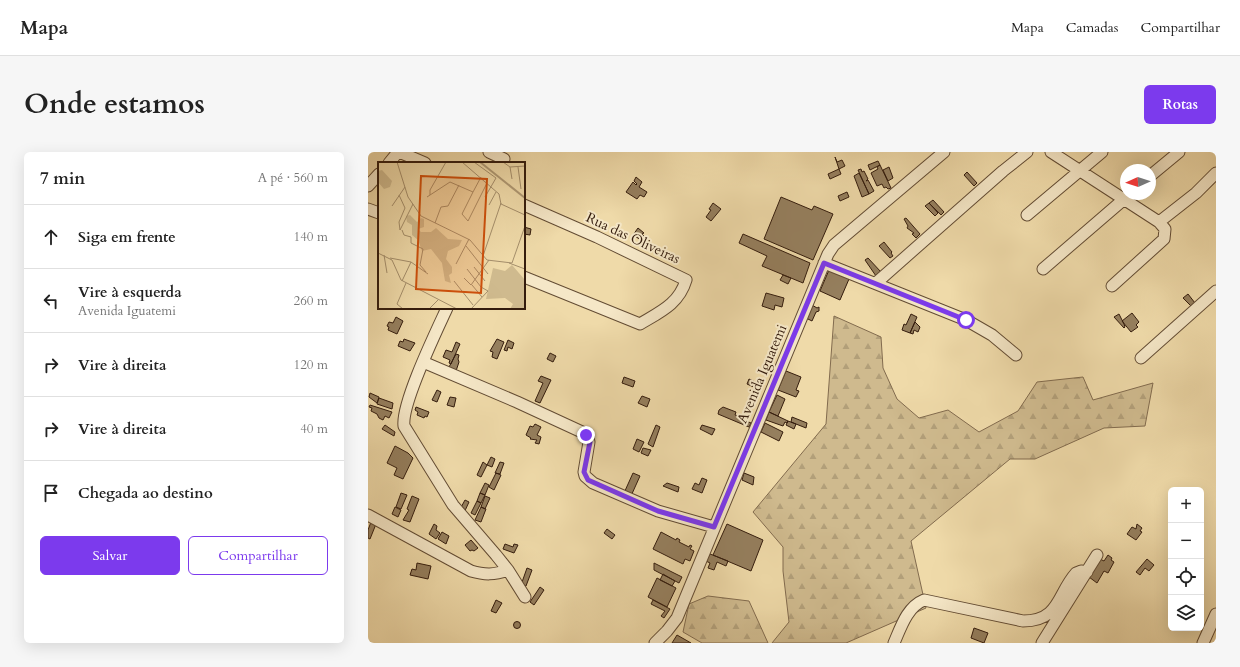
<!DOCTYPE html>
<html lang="pt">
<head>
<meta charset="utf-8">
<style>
	body { margin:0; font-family:Cardo,serif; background:#f6f6f6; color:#222 }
	.controls { position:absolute; right:12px; bottom:12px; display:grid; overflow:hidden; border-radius:6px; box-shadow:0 4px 16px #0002 }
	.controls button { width:36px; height:36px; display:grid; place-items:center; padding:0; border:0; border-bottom:1px solid #e0e0e0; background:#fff; color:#222; font:20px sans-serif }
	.compass { position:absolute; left:752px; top:12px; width:36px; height:36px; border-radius:50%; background:#fff; box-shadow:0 4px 16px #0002; rotate:267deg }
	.stop { position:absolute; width:12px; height:12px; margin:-9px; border:3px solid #7c3aed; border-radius:50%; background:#fff }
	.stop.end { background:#7c3aed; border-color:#fff; box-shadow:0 1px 4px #0008 }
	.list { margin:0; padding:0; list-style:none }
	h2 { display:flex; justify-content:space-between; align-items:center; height:52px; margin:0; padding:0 16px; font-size:17px }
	h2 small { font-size:13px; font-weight:400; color:#767676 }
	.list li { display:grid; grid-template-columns:26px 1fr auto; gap:12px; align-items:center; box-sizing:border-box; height:64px; padding:0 16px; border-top:1px solid #e0e0e0 }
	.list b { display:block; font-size:15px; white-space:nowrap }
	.list p { margin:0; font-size:13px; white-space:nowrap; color:#767676 }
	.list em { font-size:13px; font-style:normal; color:#767676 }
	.actions { display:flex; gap:8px; padding:12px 16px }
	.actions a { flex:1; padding:9px 0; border:1px solid #7c3aed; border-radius:6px; text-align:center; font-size:14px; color:#7c3aed }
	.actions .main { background:#7c3aed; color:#fff }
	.icon { flex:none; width:22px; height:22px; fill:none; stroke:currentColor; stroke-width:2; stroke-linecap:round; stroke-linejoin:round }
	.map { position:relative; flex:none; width:848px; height:491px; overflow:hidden; border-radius:6px }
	header { display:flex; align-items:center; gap:24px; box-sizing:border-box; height:56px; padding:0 20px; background:#fff; border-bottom:1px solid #e0e0e0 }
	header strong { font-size:19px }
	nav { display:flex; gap:22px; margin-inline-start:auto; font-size:14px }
	.intro { display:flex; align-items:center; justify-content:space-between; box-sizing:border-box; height:96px; padding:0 24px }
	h1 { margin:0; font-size:28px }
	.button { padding:10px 18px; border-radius:6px; background:#7c3aed; color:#fff; font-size:14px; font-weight:700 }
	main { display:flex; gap:24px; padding:0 24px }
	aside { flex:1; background:#fff; border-radius:6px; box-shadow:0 4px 16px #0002 }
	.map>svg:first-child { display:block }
	.forest { fill:url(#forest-firs); stroke:#826b4e }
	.building { fill:#957f5e; stroke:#341c0d }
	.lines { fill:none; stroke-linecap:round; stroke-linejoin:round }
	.minor-casing { stroke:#634c34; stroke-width:13 }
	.minor { stroke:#f5e7c7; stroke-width:11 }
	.route { stroke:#7c3aed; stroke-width:5 }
	.labels { text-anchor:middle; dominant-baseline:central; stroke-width:4; stroke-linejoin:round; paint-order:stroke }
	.street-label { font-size:14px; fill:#341c0d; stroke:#f5e7c7 }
	.inset-river { fill:none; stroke:#af9974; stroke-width:2 }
	.inset-road { fill:none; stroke:#a48e6b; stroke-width:1 }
	.view { fill:#cd500c; fill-opacity:0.15; stroke:#cd500c; stroke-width:2 }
	.inset-edge { fill:none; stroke:#341c0d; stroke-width:2 }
</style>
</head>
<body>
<header>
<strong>Mapa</strong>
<nav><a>Mapa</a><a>Camadas</a><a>Compartilhar</a></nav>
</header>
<div class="intro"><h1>Onde estamos</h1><a class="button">Rotas</a></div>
<main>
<aside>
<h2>7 min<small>A pé · 560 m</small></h2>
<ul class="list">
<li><svg class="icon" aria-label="ahead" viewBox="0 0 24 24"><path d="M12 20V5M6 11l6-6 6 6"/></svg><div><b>Siga em frente</b></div><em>140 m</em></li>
<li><svg class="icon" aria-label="left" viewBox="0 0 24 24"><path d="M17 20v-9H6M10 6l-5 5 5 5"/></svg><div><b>Vire à esquerda</b><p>Avenida Iguatemi</p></div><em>260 m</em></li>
<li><svg class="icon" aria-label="right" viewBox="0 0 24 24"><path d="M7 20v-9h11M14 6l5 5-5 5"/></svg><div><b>Vire à direita</b></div><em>120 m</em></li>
<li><svg class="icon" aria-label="right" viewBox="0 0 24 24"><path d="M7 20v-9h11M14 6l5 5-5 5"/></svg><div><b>Vire à direita</b></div><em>40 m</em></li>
<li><svg class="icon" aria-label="arrive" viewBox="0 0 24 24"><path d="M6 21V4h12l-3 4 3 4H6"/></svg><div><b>Chegada ao destino</b></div></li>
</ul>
<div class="actions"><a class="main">Salvar</a><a>Compartilhar</a></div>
</aside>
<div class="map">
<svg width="848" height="491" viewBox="0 0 848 491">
	<defs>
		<pattern id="forest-firs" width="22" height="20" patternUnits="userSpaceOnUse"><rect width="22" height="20" fill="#cfba8e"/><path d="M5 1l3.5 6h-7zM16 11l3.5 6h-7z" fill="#b29f79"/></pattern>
	</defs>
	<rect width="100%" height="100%" fill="#efdaa9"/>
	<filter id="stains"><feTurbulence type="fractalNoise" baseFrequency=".005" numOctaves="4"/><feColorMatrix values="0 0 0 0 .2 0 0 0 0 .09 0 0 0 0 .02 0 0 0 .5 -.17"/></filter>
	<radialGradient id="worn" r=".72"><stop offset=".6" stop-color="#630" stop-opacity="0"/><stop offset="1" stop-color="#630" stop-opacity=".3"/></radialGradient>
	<path class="forest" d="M466,164L513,185L515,216L529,247L551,266L580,258L611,280L650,259L669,230L715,225L725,248L785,231L777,274L736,276L667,307H642L543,389L558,456L478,491H404L421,470L415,419V395L385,360L458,272Z
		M340,444L381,449L400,491H334L315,480L321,452Z"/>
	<path class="building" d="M467,5L469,10L474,8L477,14L471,17Z
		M510,9L512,13L502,18L500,13Z
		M512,13L523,36L520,37L518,35L516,36L514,32L509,34L503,21L510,17L509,15Z
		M521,15L525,26L520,29L515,18Z
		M471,17L473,22L462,27L460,22Z
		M493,17L494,20L496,19L500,27L498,29L500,28L506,39L501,42L490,18Z
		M599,20L609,31L606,34L596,23Z
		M491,21L501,42L494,45L486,24Z
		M268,25L274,30L271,35L279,40L276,45L272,43L269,47L258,40L265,30L268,33L269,32L266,29Z
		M479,40L481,45L472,49L470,44Z
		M413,45L444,58L446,54L465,62L445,108L396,87Z
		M565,48L576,60L573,63L561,51Z
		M345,51L353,57L343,69L338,65L343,58L341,57Z
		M561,51L570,61L567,64L557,54Z
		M538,66L552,82L548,86L544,82L546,81L539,76L540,74L536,67Z
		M156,75L163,77L162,83L156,82Z
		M270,76L276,81L274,82L276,84L273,88L265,83Z
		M375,82L442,111L435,131L394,114L399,104L371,91Z
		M516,90L524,100L523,101L525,104L522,106L511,94Z
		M500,106L513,120L508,124L497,108Z
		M461,118L481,127L472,148L452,139Z
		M415,123L423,126L420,132L412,128Z
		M398,141L416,146L414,155L407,153L406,158L394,154Z
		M820,142L827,151L823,154L815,146Z
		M444,153L449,156L451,155V159L448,160L444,169L438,166Z
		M764,161L771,170L768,173L770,175L763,180L754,169Z
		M543,162L549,165L542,181L534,178L536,172L538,173Z
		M751,162L756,172L757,175L756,176L746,165Z
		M28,165L35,169L29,182L20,178L21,175L19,174L21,170L25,171Z
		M547,170L552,175L550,180L546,178L545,182L542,181Z
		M36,187L47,191L42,199L30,194L32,189L35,190Z
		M129,187L136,190L129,207L124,205L125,200L122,199Z
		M140,188L146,191L144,197L140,195L139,199L136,198Z
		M88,190L92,192L83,212L81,211L82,208L75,205L78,198L84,200Z
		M182,201L188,204L185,210L179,207Z
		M88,202L91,203L90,207L91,210L88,219L81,215Z
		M418,219L433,225L428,238L431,239L428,245L410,238Z
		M173,224L183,228L172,251L167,249L175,231L170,229Z
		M256,225L267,229L265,235L254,231Z
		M381,227L392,232L390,237L379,232Z
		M69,238L73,240L69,250L64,248Z
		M2,241L11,245L9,251L1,245Z
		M409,243L417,247L410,264L401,260Z
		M274,244L282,247L279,255L270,251Z
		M82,245L88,246L86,255L79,253Z
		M11,246L25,251L24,257L9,252Z
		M2,253L24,260L21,266L17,264L15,268L11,266L9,262L3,259L4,256L1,255Z
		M48,255L61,260L59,265L57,264L56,266L49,263L50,260L47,258Z
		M355,255L368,260L367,263L377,266L376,268L383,271L381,275L350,262L351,258Z
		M401,260L420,269L419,271L417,270L415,274L398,268Z
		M424,265L439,271L438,276L423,270Z
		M420,269L428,272L426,277L418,273Z
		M397,271L415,280L411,289L393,280Z
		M167,272L173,275L169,283L173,285L171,292L167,291L169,288L162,287L163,286L158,283L162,274L165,275Z
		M17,273L27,280L26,284L14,277Z
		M288,273L292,275L285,295L280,292Z
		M334,273L347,277L344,283L332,277Z
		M269,287L276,290L271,300L265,297Z
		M27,294L40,301L45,306L35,327L26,323L29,316L19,311Z
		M275,296L283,298L280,304L273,301Z
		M123,305L127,307L124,315L119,313Z
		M115,310L119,313L113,325L109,323Z
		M132,310L136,311L132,322L127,321Z
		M128,321L133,323L126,338L121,335Z
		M265,321L272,324L263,344L256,341Z
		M376,321L386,325L385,333L374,328Z
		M334,326L339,328L334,341L324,337L327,331L331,333Z
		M117,331L121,333L117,343L112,341Z
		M299,331L311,335L310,340L295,334Z
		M33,341L39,343L33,357L28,355Z
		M112,341L117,343L113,351L109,349Z
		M44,344L51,347L42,370L35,368L41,358L39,357Z
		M117,344L122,346L117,357L113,355Z
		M97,348L101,350L95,363L91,359Z
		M109,349L113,351L107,363L103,361Z
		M27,355L33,358L30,365L24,362Z
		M113,355L118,357L113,370L107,368Z
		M3,370L8,372L2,387L0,386V378Z
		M66,372L69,374L68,378L72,381L68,387L61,382Z
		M359,372L395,388L383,419L345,403Z
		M769,372L774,376L772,379L774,380L768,388L759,382L764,375L768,377Z
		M239,377L247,383L244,387L236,381Z
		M74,380L81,384L78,392L70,387Z
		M293,380L308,388L309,386L312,388L311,390L321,395L322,393L324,394L322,397L326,399L322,409L317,407L315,412L285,397Z
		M103,388L110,396L106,399L104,398L102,399L97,393Z
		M137,392L145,395L146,392L150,393L146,401L135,397Z
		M342,402L360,409L358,414L349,410L346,418L340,416L342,411L338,409Z
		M740,403L744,406L743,408L746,410L740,421L736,419L729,431L721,425L732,407L736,409Z
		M779,407L786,413L781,419L777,416L772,423L768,420Z
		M49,411L63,414L60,427L42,423L44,417L48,418Z
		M286,411L314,425L311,431L286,418Z
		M159,416L164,418L158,434L153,433Z
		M295,422L307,429L304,434L292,428Z
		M289,426L308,436L299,455L280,445Z
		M172,435L176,438L166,453L162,450Z
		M128,448L134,451L128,461L123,459Z
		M285,448L302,457L296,466L293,464L297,459L283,452Z
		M145.5 473a3.5 3.5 0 1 1 7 0a3.5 3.5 0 1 1-7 0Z
		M606,476L620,481L616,491L603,486Z
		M309,483L323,491H304Z"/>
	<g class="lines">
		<defs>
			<path id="minor" d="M31,0L57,11
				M121,0L136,7
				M683,0L791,70L797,77L796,87L744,134
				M21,11L30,0
				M782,24L811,0
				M0,34L11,22
				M156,53L229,85L318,128C311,152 292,160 272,172L156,125
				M0,57L11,61
				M659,63L734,0
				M791,70L828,41L848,21
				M456,111L598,168L624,183L648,203
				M675,117L762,42
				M508,131L635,19L659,0
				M79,156C68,180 33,252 36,274L85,353L128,403L140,418L157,445
				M773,206L848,139
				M55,210L149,250L214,280L220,286L221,290L216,320L217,324L225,331L290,359L346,375
				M0,363L103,419C117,423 126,423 140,418
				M287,491L299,479L309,466L460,102L466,93L576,0
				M526,491C533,475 539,455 556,448L655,469C692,469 689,442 708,421L713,419L719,420
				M674,491L729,403
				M835,491L848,462"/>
		</defs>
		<use href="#minor" class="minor-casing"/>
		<use href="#minor" class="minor"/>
	</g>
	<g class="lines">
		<path class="route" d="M218,283L222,290L216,320L220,328L290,359L346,375L456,111L598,168"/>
	</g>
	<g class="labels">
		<g class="street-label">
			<text transform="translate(265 86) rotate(25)">Rua das Oliveiras</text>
			<text transform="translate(394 222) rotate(-67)">Avenida Iguatemi</text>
		</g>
	</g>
	<g transform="translate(10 10)">
		<rect width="147" height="147" fill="#efdaa9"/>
		<path d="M134,103L147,118V147H132L135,142L127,136L108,137L115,106L127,109Z" fill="#cfba8e"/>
		<path d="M4,8L14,19L12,25L6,27L0,20V9ZM32,53L39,60L43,56L46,57V65L40,67L43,70H53L58,66L70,77L84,78L81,84L70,89L68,97L74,105V111L71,113L73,121L67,119L64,101L53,87L44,89L40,78L34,73V63L29,60L28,54Z" fill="#cfba8e"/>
		<path class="inset-river" d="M102,0L147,36"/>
		<path class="inset-road" d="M19,0L30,35L43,54L92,78L109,98L134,101L147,64M84,0L121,32L123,42L147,53M96,0L118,16L107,35M125,0L132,5L147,4M132,5L134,17M140,5L143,27M95,30L84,52L90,59L109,21M21,33L27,46L21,60L22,68M52,33V28L68,0M49,35L72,20L95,30L103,15M111,43L118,30M14,44L27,25M57,61L63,45L70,44L81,23M22,68L35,42M24,68L26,73L33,75V81L45,87L42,103L48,110M88,84L110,112M0,91L14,98L23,118L79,147M6,93L9,111M105,94L123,41M12,96L33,100L50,112M131,101L147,107M78,102L91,77M0,104V123M96,105L107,119M89,107L103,125L110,129L93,147M86,116L93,123L111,98M24,119L33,100M76,119L95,143M94,123L104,135M25,147L19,142L28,121M51,147L60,138"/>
		<path class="view" d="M43,14L109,17L103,131L38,127Z"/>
		<rect width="147" height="147" class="inset-edge"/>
	</g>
	<rect width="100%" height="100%" filter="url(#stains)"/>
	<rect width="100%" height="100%" fill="url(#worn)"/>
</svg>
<div class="controls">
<button>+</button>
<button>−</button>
<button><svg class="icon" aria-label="locate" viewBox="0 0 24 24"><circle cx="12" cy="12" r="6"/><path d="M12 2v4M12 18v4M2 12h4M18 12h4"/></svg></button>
<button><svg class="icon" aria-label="layers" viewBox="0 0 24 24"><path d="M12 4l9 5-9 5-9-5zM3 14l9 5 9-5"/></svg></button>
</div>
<svg class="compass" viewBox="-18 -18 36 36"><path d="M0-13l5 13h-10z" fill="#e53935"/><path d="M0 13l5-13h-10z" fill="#767676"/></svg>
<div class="stop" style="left:598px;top:168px"></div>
<div class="stop end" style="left:218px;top:283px"></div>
</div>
</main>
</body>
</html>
